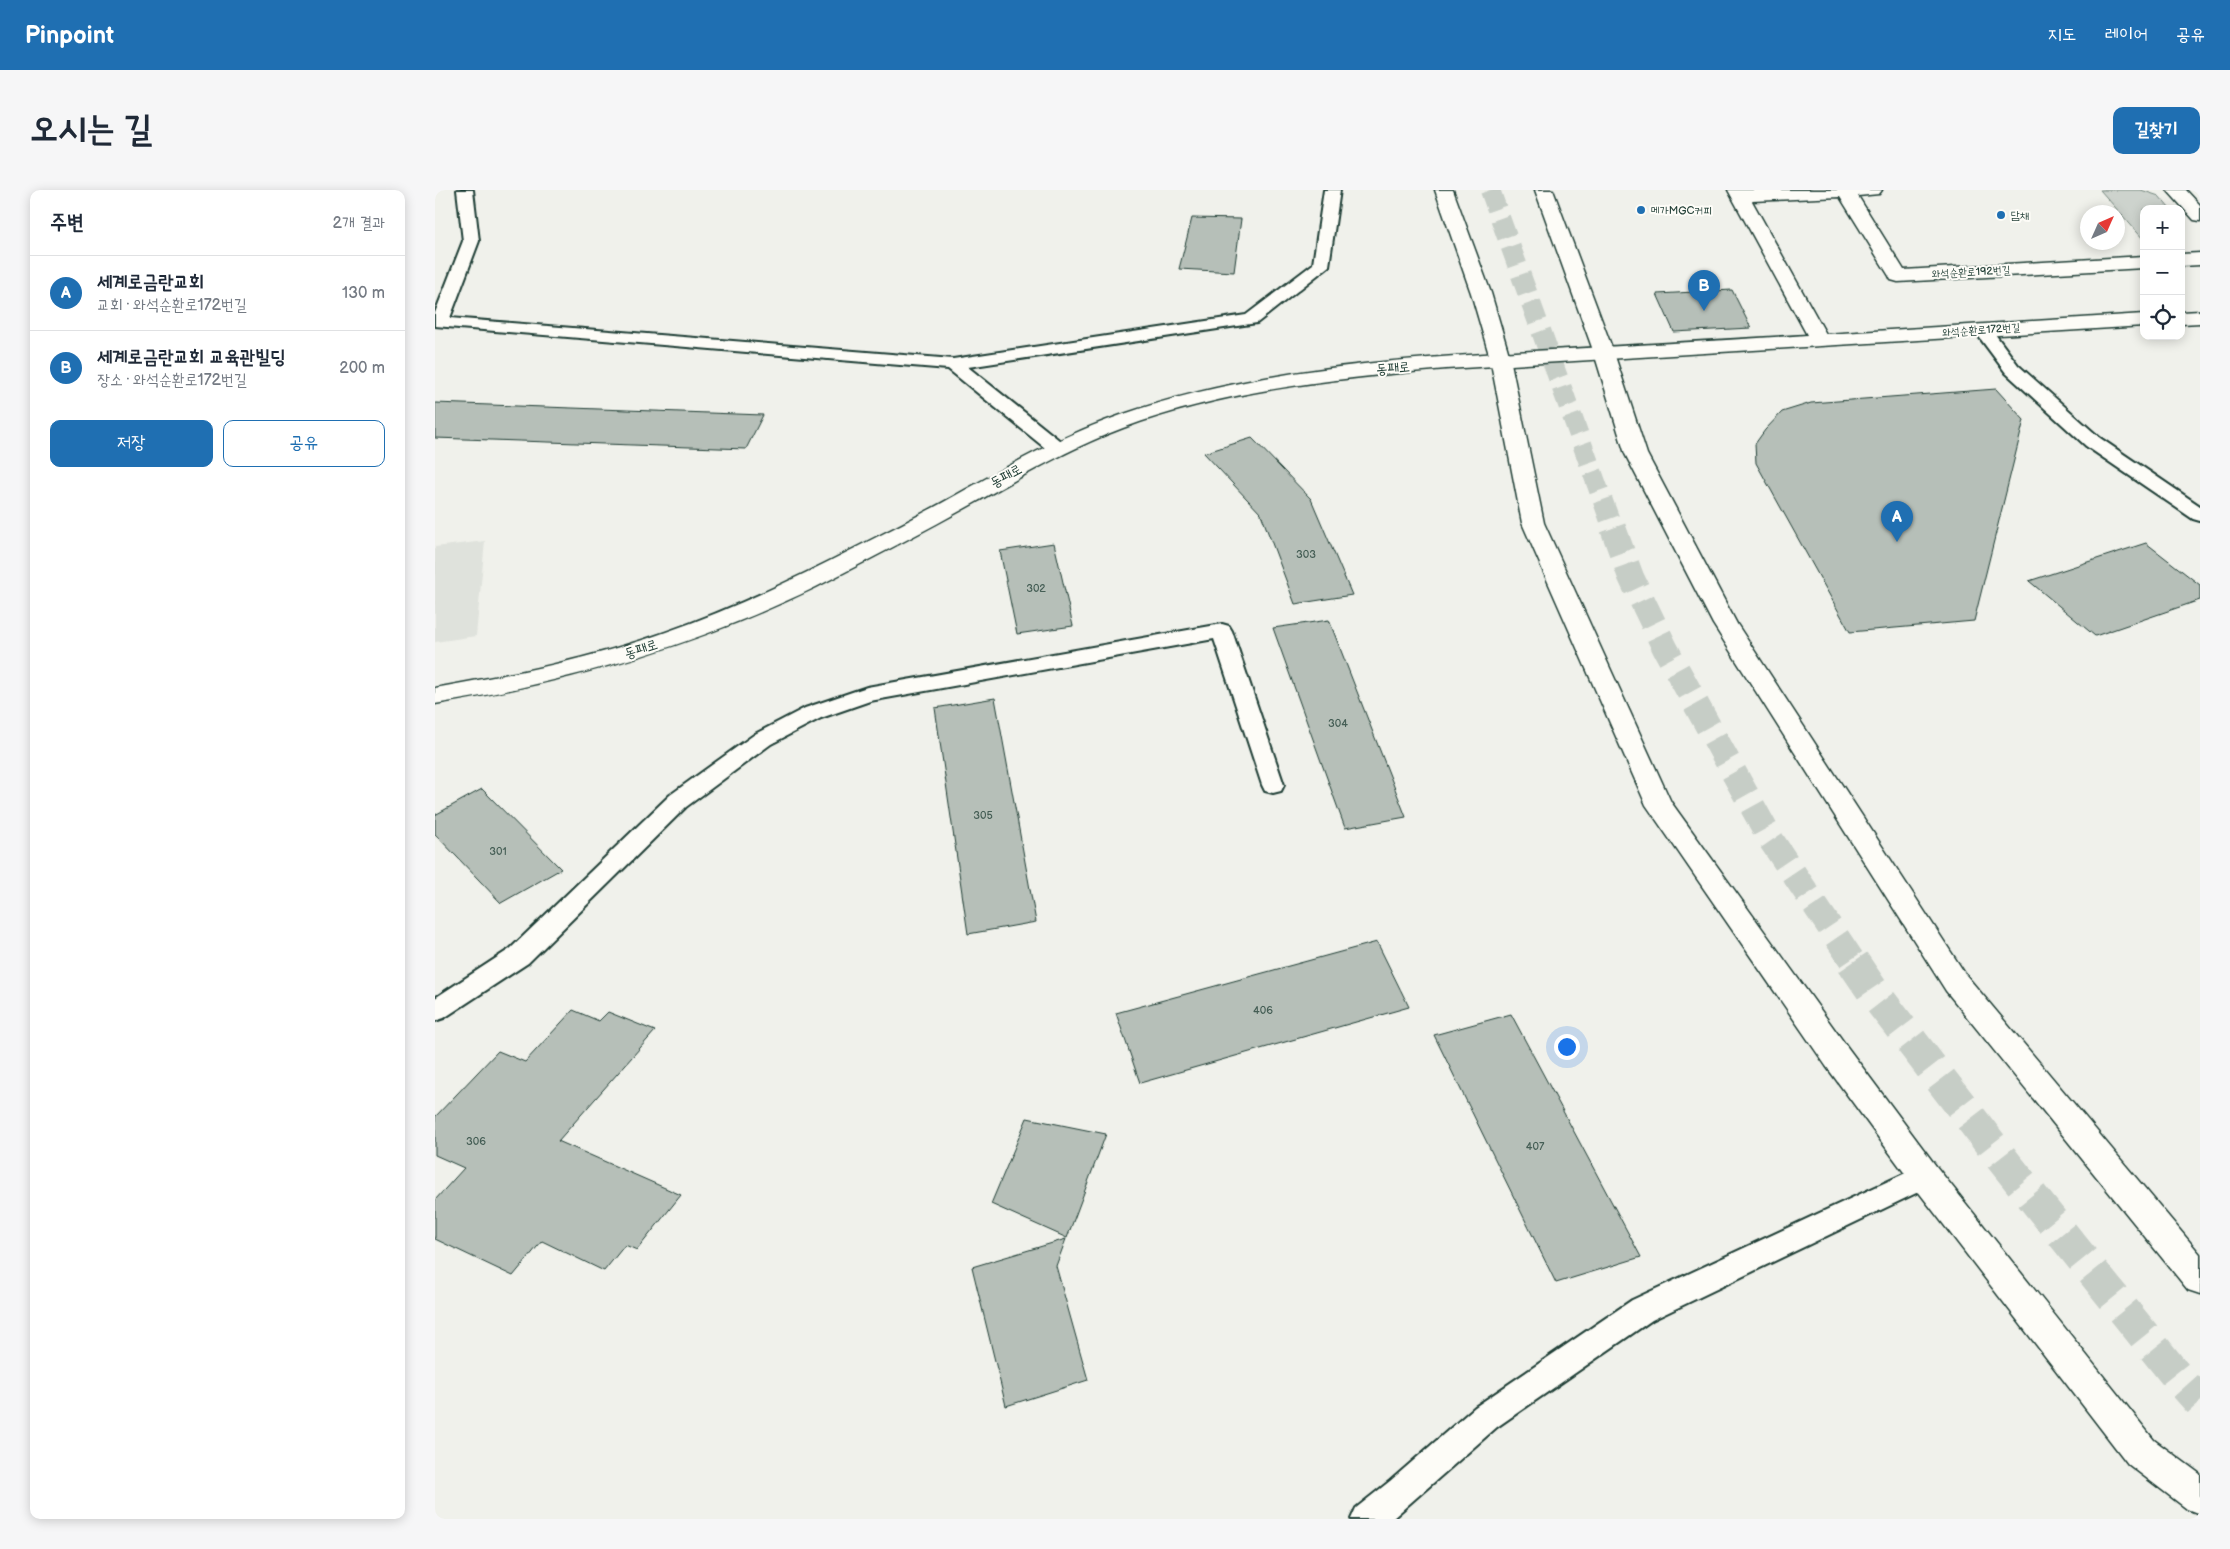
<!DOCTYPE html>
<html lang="ko">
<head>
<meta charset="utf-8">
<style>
	body { margin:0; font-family:"Balsamiq Sans","Poor Story",sans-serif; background:#f6f6f7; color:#1f2937 }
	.controls { position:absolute; right:15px; top:15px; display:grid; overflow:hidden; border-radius:10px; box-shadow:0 2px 12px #0003 }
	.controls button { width:45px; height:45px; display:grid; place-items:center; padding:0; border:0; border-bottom:1px solid #e0e1e3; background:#fff; color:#1f2937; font:25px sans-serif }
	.compass { position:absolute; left:1645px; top:15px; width:45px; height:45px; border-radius:50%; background:#fff; box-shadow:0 2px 12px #0003; rotate:45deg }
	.you { position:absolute; left:1131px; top:856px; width:18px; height:18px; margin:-12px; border:4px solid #fff; border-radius:50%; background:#1a73e8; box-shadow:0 0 0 8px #1a73e833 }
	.badge { display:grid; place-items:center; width:32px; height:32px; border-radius:50%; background:#1f6fb2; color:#fff; font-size:16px; font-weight:700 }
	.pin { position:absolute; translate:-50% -41px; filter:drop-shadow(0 1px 2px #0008) }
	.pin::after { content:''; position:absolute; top:26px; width:18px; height:15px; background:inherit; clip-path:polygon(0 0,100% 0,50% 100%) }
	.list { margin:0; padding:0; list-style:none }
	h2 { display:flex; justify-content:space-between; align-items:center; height:65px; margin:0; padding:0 20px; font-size:21px }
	h2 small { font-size:16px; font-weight:400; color:#747a83 }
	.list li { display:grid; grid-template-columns:32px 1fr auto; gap:15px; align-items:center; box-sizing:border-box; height:75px; padding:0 20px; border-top:1px solid #e0e1e3 }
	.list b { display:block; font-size:19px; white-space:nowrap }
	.list p { margin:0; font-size:16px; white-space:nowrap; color:#747a83 }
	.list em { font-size:16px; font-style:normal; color:#747a83 }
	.actions { display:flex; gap:10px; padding:15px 20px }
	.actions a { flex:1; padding:11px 0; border:1px solid #1f6fb2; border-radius:10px; text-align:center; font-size:18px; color:#1f6fb2 }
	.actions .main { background:#1f6fb2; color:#fff }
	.icon { flex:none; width:28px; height:28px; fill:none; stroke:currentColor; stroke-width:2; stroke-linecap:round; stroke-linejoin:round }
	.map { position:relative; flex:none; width:1765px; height:1329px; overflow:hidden; border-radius:10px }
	header { display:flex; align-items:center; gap:30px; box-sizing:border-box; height:70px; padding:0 25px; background:#1f6fb2; color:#fff }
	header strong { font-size:24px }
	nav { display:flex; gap:28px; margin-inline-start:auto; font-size:18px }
	.intro { display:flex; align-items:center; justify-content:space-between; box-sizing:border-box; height:120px; padding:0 30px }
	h1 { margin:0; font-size:35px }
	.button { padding:12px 22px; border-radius:10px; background:#1f6fb2; color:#fff; font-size:18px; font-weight:700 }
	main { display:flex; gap:30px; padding:0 30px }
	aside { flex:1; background:#fff; border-radius:10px; box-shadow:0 2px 12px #0003 }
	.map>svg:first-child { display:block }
	.built { fill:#dfe2dc }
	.green { fill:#cdd3cd; stroke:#768880 }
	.building { fill:#b6bfb8; stroke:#1f3d34 }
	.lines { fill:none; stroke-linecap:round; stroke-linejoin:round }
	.secondary-tunnel-far2 { stroke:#c6cdc6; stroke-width:20; stroke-dasharray:20 10; stroke-linecap:butt }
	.secondary-tunnel-far1 { stroke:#c6cdc6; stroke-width:26; stroke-dasharray:26 13; stroke-linecap:butt }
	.secondary-tunnel { stroke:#c6cdc6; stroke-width:33; stroke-dasharray:33 16; stroke-linecap:butt }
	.lane-casing { stroke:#1f3d34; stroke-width:4 }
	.street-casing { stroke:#1f3d34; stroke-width:3 }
	.secondary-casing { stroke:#1f3d34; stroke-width:3 }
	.lane { fill:#fdfcf7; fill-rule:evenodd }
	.street { fill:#fdfcf7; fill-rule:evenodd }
	.secondary { fill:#fdfcf7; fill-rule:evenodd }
	.poi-dot { fill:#1f6fb2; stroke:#fdfcf7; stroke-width:2 }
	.labels { text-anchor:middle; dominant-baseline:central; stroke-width:4; stroke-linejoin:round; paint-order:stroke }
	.far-poi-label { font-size:11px; fill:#1f3d34; stroke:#fdfcf7; text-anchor:start }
	.far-street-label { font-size:11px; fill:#1f3d34; stroke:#fdfcf7 }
	.number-label { font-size:11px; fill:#455e55 }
	.street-label { font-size:14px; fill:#1f3d34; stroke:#fdfcf7 }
</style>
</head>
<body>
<header>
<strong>Pinpoint</strong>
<nav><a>지도</a><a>레이어</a><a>공유</a></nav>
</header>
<div class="intro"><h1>오시는 길</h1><a class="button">길찾기</a></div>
<main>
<aside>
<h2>주변<small>2개 결과</small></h2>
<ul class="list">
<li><span class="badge">A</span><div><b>세계로금란교회</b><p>교회 · 와석순환로172번길</p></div><em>130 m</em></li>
<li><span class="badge">B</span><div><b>세계로금란교회 교육관빌딩</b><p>장소 · 와석순환로172번길</p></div><em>200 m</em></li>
</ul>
<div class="actions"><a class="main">저장</a><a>공유</a></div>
</aside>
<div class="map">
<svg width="1765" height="1329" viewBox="0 0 1765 1329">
	<rect width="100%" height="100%" fill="#f0f1eb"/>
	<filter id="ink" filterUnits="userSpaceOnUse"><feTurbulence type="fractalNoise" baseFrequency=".02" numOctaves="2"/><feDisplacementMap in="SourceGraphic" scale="10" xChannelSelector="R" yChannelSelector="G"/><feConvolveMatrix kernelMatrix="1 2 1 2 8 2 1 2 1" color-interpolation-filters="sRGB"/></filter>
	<g filter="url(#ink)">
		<path class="built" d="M50,351L41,446L0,452V357Z"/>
		<path class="green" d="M1665,0H1706L1724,6L1735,19H1709V50Z"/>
		<path class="building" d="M757,28L806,29L799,82L744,79Z
			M1297,100L1316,138L1239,142L1222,104Z
			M1561,199L1589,230L1539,431L1415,442L1321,273L1320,254L1330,240L1347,222L1376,213Z
			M0,213L328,225L311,259L0,248Z
			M817,248L876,309L917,405L860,414L826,324L769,263Z
			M619,353L638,436L582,444L565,361Z
			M1711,353L1765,395V410L1660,446L1594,391Z
			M894,430L971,627L910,638L838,438Z
			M560,508L601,732L533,744L500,518Z
			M47,599L126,679L66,713L0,644V625Z
			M942,752L974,817L705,893L681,823Z
			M138,820L164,831L173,822L220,841L123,951L246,1005L202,1060L190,1055L169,1081L107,1051L78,1086L0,1049V1010L29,978L0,965V927L63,861L90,872Z
			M1076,824L1206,1067L1121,1093L999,845Z
			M592,928L671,944L632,1048L556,1014Z
			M631,1049L621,1076L653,1190L571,1216L537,1077Z"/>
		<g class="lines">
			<path class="secondary-tunnel-far2" d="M1055,0L1178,339"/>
			<path class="secondary-tunnel-far1" d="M1178,338L1196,387L1230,458L1336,650L1419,773"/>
			<path class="secondary-tunnel" d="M1418,772L1439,803L1571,974L1740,1184L1765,1212"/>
			<defs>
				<path id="lane" d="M22,0H38L44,51L15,128L518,169L811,125L878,74L889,0H905L894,76L822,133L533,177L629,254L631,258L629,262L622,264L615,262L513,179L0,136V123L28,51Z
					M1548,135L1554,136L1583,175L1665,248L1765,316V331L1758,329L1651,256L1571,183L1539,140L1542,136Z
					M787,434L794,436L797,441L849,595L846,601L838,603L830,601L827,595L779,449L435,511L386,528L336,554L251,617L93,773L9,828L0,831V808L75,759L235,605L320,544L370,518L432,497Z
					M1490,974L1500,978L1504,986L1500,994L1217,1130L1062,1237L957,1329H916L921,1318L955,1291L1040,1217L1197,1110Z"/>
				<path id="street" d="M1293,0H1447L1444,4L1423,6L1469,80L1709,66V78L1463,92L1456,90L1454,86L1405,7L1317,11L1391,144L1709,124V136L1011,179C902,188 791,200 688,238C637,257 591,284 543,311C490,341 435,369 381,397C260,456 133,492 0,514V498C78,484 156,469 231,442C297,419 360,389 422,357C458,339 495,320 530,300C581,272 631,244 686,225C818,179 959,169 1098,161C1189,156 1280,151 1372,145Z
					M1732,0H1751L1765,15V31L1759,30Z
					M1765,63V75L1746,76V64Z
					M1765,121V133L1746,134V122Z"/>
				<path id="secondary" d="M1000,0H1018L1056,103L1075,168L1109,333L1236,612L1413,858L1501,976L1719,1250L1765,1284V1324L1752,1319L1693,1274L1479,996L1391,876L1211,615L1087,333L1055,168L1036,103Z
					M1100,0H1118L1179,163L1212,264L1302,434L1531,785L1765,1064V1104L1753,1100L1511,801L1278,434L1190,264L1159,163Z"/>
			</defs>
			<use href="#lane" class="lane-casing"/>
			<use href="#street" class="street-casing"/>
			<use href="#secondary" class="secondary-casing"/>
			<use href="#lane" class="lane"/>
			<use href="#street" class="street"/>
			<use href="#secondary" class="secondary"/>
		</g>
	</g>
	<g class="poi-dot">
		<circle cx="1206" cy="20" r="5"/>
		<circle cx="1566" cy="25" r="5"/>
	</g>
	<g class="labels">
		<g class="far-poi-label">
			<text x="1216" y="20">메가MGC커피</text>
			<text x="1576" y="25">담채</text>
		</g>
		<g class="far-street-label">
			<text transform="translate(1536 82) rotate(-3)">와석순환로192번길</text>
			<text transform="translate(1546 140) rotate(-4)">와석순환로172번길</text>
		</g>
		<g class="number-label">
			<text x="871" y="364">303</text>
			<text x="601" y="398">302</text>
			<text x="903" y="533">304</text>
			<text x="548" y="625">305</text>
			<text x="63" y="661">301</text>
			<text x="828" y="820">406</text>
			<text x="41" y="951">306</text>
			<text x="1100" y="956">407</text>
		</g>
		<g class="street-label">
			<text transform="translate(958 178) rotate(-5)">동패로</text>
			<text transform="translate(571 286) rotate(-29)">동패로</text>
			<text transform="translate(206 459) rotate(-18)">동패로</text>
		</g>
	</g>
</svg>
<div class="controls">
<button>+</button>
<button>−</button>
<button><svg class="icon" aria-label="locate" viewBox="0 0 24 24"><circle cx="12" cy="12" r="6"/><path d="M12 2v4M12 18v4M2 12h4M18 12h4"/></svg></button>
</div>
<svg class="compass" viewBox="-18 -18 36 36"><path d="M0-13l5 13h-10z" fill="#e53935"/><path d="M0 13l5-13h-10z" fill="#747a83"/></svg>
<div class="you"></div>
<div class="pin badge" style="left:1462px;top:352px">A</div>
<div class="pin badge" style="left:1269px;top:121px">B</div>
</div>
</main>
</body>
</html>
